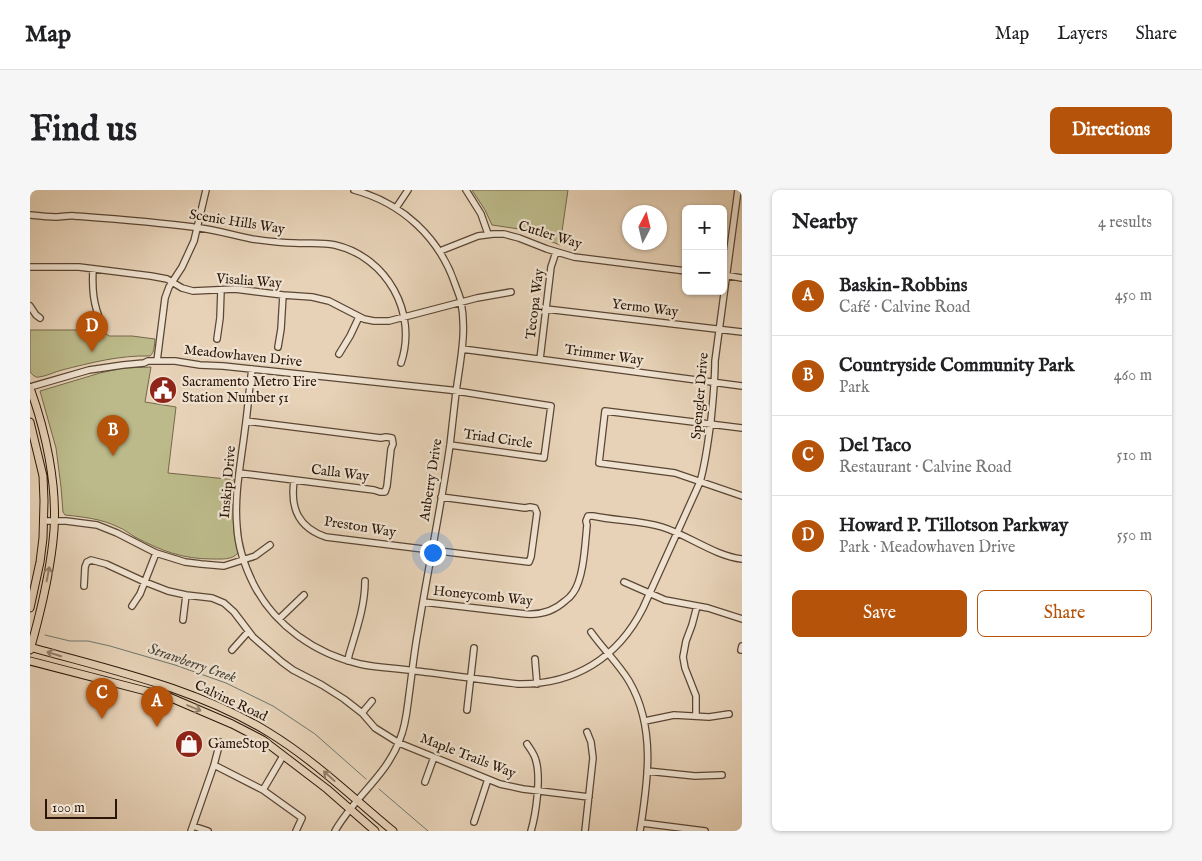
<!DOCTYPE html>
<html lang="en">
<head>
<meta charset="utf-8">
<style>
	body { margin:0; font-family:"IM FELL English",serif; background:#f6f6f6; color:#202124 }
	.controls { position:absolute; right:15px; top:15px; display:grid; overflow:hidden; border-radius:8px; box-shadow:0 1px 4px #0004 }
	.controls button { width:45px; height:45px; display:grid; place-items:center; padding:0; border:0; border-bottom:1px solid #e0e0e0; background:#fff; color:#202124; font:25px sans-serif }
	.compass { position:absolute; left:592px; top:15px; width:45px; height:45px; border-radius:50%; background:#fff; box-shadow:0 1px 4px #0004; rotate:7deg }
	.scale { position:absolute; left:15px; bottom:12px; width:72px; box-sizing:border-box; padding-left:5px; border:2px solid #2b1709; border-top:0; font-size:14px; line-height:18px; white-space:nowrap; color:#2b1709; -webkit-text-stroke:4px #efe2d0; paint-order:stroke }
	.you { position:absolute; left:402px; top:362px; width:18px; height:18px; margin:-12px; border:4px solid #fff; border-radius:50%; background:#1a73e8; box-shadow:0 0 0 8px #1a73e833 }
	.badge { display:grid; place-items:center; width:32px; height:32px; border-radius:50%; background:#b45309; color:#fff; font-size:16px; font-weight:700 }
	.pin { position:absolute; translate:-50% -41px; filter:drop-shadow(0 1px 2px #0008) }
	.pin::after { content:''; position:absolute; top:26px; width:18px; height:15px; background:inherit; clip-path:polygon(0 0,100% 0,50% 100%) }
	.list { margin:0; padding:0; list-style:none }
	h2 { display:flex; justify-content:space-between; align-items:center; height:65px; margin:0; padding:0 20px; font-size:21px }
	h2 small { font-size:16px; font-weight:400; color:#757577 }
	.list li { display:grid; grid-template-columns:32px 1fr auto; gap:15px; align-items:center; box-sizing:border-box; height:80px; padding:0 20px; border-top:1px solid #e0e0e0 }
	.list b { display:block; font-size:19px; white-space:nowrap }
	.list p { margin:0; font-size:16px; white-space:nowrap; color:#757577 }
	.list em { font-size:16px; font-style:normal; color:#757577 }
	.actions { display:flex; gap:10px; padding:15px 20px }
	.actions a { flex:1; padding:11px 0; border:1px solid #b45309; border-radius:8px; text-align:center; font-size:18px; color:#b45309 }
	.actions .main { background:#b45309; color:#fff }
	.map { position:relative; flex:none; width:712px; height:641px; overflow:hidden; border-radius:8px }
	header { display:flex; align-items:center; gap:30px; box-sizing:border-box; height:70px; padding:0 25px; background:#fff; border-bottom:1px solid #e0e0e0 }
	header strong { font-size:24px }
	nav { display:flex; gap:28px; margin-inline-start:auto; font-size:18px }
	.intro { display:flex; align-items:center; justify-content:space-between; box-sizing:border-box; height:120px; padding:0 30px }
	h1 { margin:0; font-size:35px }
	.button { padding:12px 22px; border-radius:8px; background:#b45309; color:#fff; font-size:18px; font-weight:700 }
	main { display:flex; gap:30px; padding:0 30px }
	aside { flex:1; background:#fff; border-radius:8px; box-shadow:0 1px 4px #0004 }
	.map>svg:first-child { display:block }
	.green { fill:#bcba8a; stroke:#74684a }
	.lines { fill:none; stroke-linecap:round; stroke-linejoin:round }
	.stream { stroke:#6c776f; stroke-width:1 }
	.minor-casing { stroke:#5a4634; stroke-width:8 }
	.major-casing { stroke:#2b1709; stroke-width:9 }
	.minor { stroke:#efe2d0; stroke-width:5.5 }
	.major { stroke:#e7d2b7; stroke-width:7 }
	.oneway { stroke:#927e69 }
	.labels { text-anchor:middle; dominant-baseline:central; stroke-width:4.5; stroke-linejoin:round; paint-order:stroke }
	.street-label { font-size:14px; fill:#2b1709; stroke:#efe2d0 }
	.poi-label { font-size:14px; fill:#2b1709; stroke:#efe2d0; text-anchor:start }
	.water-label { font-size:15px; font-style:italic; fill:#4b473c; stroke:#efe2d0 }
</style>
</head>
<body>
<header>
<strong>Map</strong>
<nav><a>Map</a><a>Layers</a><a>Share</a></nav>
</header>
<div class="intro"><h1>Find us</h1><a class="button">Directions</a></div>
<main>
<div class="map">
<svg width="712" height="641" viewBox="0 0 712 641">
	<rect width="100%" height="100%" fill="#e7d2b7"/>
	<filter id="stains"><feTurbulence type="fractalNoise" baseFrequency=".004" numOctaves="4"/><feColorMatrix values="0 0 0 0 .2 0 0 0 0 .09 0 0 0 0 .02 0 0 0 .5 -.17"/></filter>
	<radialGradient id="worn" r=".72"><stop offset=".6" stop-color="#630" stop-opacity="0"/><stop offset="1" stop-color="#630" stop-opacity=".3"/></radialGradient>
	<path class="green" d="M442,0H538L530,55L489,39L462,35L455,20Z
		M60,137H65C69,142 74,141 79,146H102L125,149C124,155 125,162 120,166C90,165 60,173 32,180C24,182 17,186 9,187C5,188 3,185 0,182V140H57Z
		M121,177L115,212L146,217L138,283L207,290C203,315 201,338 208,363C202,370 192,369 183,369C152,369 132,361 105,347C100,344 94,339 88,337C72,329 54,327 35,325L33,322L31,297L26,258L10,201L70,183L93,178Z"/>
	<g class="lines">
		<path class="stream" d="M15,445L40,451H58L80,456L145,475L196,493L243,516L285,544L336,589
			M349,599L398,641"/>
		<defs>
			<path id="minor" d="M436,0L451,24L458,44
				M366,18L378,0
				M0,25C9,26 18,27 26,27C33,27 39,25 45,26C84,29 124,32 163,37C183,39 202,45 222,49C236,51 250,53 264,53C278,54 291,52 305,55C357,67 388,123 371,173
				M410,61L448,46L463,44H474L489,48L517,59L544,67L656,81
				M0,77H49L121,86L137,89L152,98L163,101L205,99L253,105L282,107L299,111L334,129L344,131H359L447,108L481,102
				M63,79C62,99 63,115 72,134
				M694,85L712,88
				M0,116L6,125L10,128
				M516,119L712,142
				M187,149L190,128L191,100
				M248,157L251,139L253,105
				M432,159L712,196
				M309,164L320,146L329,127
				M510,169L521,77L526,62
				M127,171L135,108L139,97L152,77L164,51L176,0
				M222,179C219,199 218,219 215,239C211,272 204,305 207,337C208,358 215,377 224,395C245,436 286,464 330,474C348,478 368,478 386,481C420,485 454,490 488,494C544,495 588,468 613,418L670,292C676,271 678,251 681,230C683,210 685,191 685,171L708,0
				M0,197L59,180L93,175L114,173L118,171H145L170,175L193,176L420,200L521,216L514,268L420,255
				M712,238L575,221L569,273L645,283L712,306
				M209,283L344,300L350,302H355L357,296L361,259L363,254L362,248L356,247L351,248L216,231
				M264,291C260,319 269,338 296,347L499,372L501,367L507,323L505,318L500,317L495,318L411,307
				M14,331H36L67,335L87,343L126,363L155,372L171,374L194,376L225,366L240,355
				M594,392L635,410L678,418L712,429
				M54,396L55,377L57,372L61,370L76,374L115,392L138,401L156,405L182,408L194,413L204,422L223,447L252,472L263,480L292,495L314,509L332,523L345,538L369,553L470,594L493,599L559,607
				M393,412L496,424C511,425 524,421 535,411C538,409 541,406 543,403C554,388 555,354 557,335L556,331L558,326H563C586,331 610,330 632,337C658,345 685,366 712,369
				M102,416L110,404L126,363
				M249,429L274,405
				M153,430L156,405
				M561,442C573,459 588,473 599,491C626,537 618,591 610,641
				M202,460L218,442
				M711,460L712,456
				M505,469L507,494
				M318,471L319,465C326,441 335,417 335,391
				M437,520L444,458
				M332,523L342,511
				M666,526V506L655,478L653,467L656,451L662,435L667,416
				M615,531L644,525L679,527L699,524
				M497,554C501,560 505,565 506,571C511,588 506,624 501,641
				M184,575L190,552
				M617,581L665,586L692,585
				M395,592L404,567
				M233,600L272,628L266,641
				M444,632L458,589
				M612,633L675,641
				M163,636L178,641
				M161,641L184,575L233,600L253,566
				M305,641C324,607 356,587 370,549C376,535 377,520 379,505C382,484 384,462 388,441C398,379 411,317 420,255C422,237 424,220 426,202C430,172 437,142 431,112C430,106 427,100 425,94C409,47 372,13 324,0
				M555,641L563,568L561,552L557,542"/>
			<path id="major" d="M0,198C16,242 27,294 24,340C21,380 11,421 0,460
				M0,232L13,286L14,311L13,348L10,372L0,418
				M0,457C81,480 166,498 238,542C284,570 322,607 363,641
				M0,471L139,507L202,534L233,550L297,599L345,641"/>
		</defs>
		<use href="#minor" class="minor-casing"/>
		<use href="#major" class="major-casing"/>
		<use href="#minor" class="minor"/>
		<use href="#major" class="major"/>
	</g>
	<defs><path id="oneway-shaft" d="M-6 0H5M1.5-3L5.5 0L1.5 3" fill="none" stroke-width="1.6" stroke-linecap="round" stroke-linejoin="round" transform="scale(1.25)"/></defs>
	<g class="oneway">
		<use href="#oneway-shaft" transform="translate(18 384) rotate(-79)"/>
		<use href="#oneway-shaft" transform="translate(24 464) rotate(-163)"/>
		<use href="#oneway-shaft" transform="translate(164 518) rotate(22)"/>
		<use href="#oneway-shaft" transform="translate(299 586) rotate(-138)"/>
	</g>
	<defs>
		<symbol id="civic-disc" viewBox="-11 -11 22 22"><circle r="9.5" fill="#8f2418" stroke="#efe2d0"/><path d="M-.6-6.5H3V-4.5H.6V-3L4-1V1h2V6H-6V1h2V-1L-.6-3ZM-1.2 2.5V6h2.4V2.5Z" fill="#fff"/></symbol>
		<symbol id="shop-disc" viewBox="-11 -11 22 22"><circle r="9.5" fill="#8f2418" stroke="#efe2d0"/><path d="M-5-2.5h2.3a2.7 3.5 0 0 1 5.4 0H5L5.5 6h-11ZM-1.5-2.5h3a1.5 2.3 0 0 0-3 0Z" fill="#fff"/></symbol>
	</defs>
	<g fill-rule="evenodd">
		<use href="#civic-disc" x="117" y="184" width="32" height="32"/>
		<use href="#shop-disc" x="143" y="538" width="32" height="32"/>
	</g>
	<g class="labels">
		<g class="street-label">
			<text transform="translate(207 32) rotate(9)">Scenic Hills Way</text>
			<text transform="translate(520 45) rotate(17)">Cutler Way</text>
			<text transform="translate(219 91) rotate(4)">Visalia Way</text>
			<text transform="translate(505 114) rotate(-83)">Tecopa Way</text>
			<text transform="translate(615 118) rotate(7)">Yermo Way</text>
			<text transform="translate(574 165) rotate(8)">Trimmer Way</text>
			<text transform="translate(213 166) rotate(6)">Meadowhaven Drive</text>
			<text transform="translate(670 206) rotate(-85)">Spengler Drive</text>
			<text transform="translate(468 249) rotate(8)">Triad Circle</text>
			<text transform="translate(310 283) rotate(7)">Calla Way</text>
			<text transform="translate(401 290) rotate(-81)">Auberry Drive</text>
			<text transform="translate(198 292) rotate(-85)">Inskip Drive</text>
			<text transform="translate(330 337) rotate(9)">Preston Way</text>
			<text transform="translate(453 406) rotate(6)">Honeycomb Way</text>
			<text transform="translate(201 511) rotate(25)">Calvine Road</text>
			<text transform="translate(438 566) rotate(21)">Maple Trails Way</text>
		</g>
		<g class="poi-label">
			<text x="152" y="192">Sacramento Metro Fire<tspan x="152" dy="16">Station Number 51</tspan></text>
			<text x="178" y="554">GameStop</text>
		</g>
		<g class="water-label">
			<text transform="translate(162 473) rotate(19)">Strawberry Creek</text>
		</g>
	</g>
	<rect width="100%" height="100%" filter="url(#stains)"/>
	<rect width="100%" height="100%" fill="url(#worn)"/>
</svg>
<div class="controls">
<button>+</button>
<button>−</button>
</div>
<svg class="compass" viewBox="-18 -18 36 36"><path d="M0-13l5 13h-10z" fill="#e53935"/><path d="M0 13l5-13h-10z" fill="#757577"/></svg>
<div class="scale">100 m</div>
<div class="you"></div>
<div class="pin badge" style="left:127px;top:537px">A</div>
<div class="pin badge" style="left:83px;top:266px">B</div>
<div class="pin badge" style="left:72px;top:529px">C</div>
<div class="pin badge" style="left:62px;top:162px">D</div>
</div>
<aside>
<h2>Nearby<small>4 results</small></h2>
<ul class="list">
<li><span class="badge">A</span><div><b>Baskin-Robbins</b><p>Café · Calvine Road</p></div><em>450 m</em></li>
<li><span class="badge">B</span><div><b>Countryside Community Park</b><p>Park</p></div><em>460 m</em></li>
<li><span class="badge">C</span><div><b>Del Taco</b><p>Restaurant · Calvine Road</p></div><em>510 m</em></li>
<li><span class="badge">D</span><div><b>Howard P. Tillotson Parkway</b><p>Park · Meadowhaven Drive</p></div><em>550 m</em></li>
</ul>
<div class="actions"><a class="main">Save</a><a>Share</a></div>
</aside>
</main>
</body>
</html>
